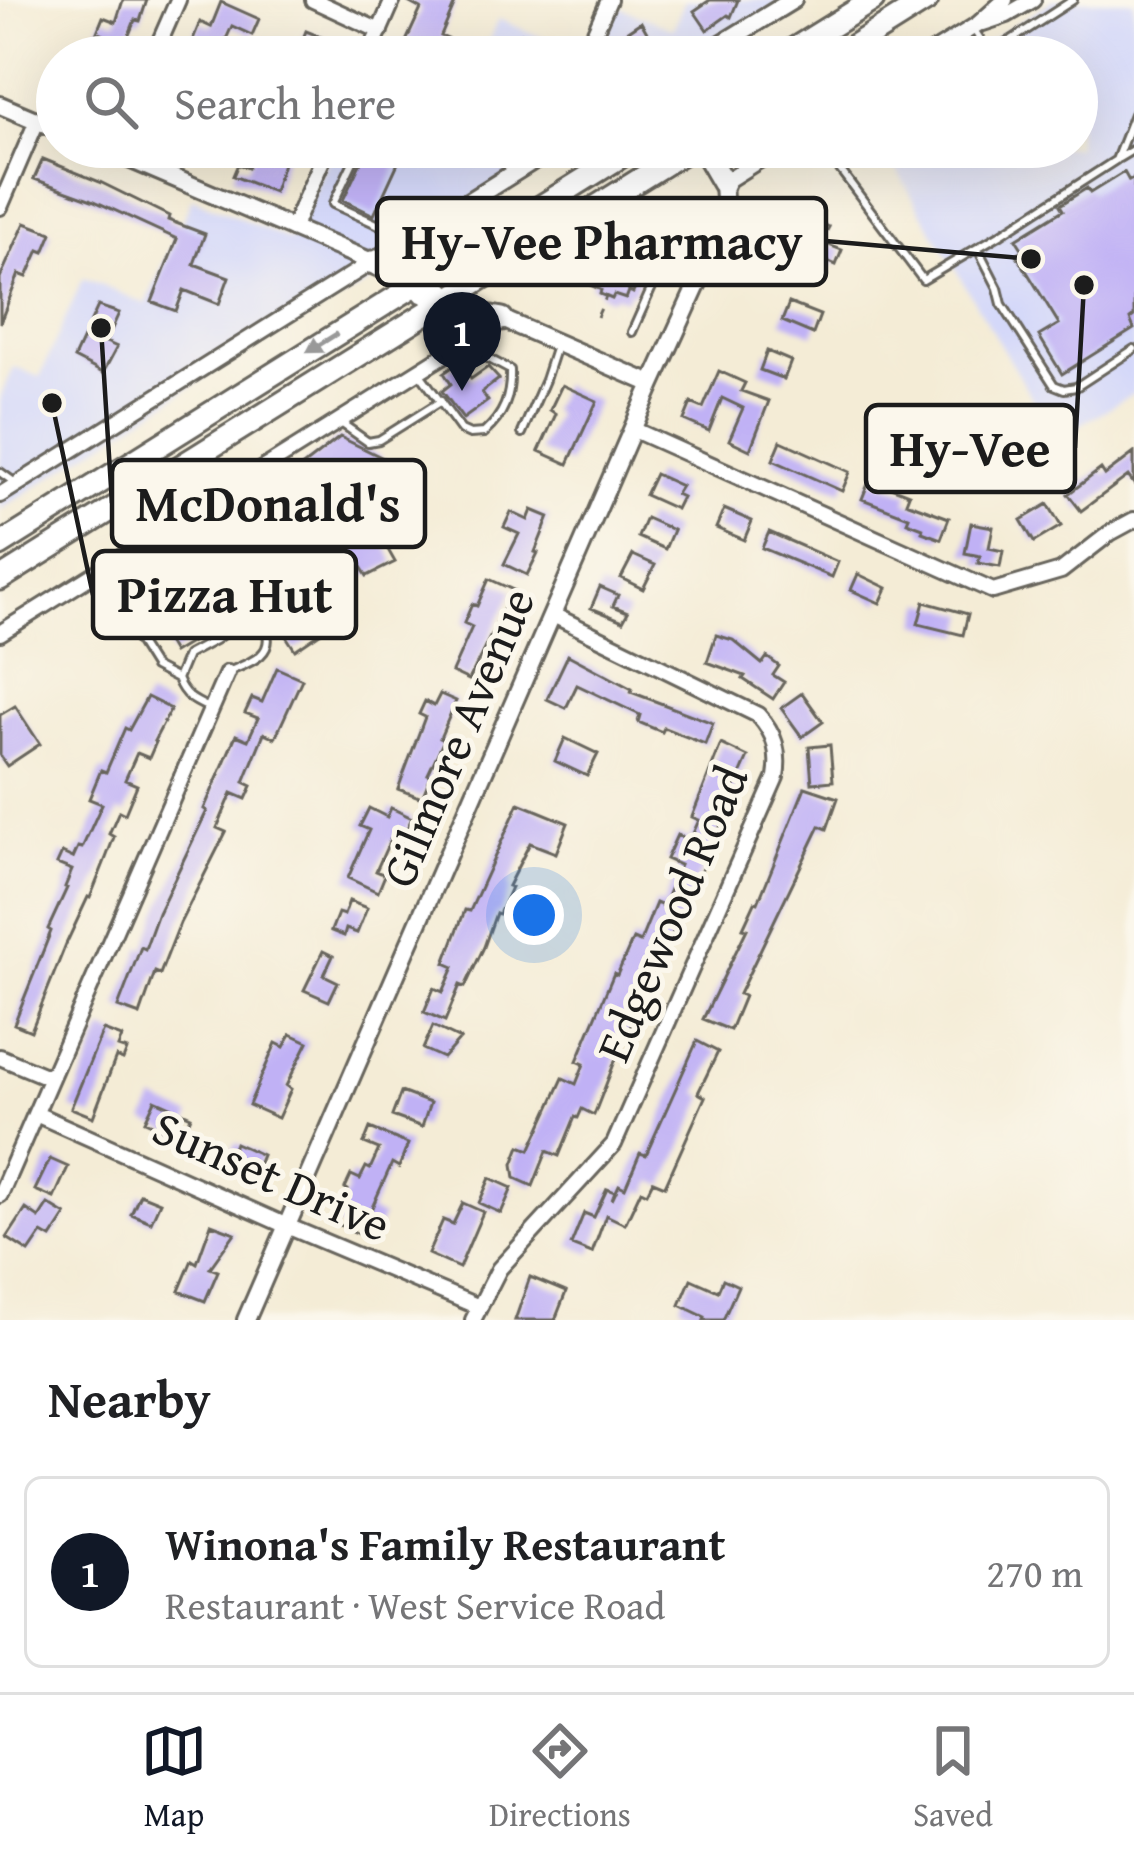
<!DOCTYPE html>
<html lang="en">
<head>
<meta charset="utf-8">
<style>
	body { margin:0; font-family:"Gentium Book Plus",serif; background:#f2f2f2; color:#202124 }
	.you { position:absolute; left:534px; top:915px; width:42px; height:42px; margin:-30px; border:9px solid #fff; border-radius:50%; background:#1a73e8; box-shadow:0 0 0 18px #1a73e833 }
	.badge { display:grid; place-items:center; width:78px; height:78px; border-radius:50%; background:#111827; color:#fff; font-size:39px; font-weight:700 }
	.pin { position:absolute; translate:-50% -99px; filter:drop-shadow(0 3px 6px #0008) }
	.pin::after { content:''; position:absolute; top:63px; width:42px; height:36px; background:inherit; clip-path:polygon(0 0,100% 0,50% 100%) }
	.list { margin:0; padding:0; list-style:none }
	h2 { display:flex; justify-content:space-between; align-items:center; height:156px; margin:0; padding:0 48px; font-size:51px }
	h2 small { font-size:39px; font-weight:400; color:#757577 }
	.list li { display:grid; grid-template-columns:78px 1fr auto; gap:36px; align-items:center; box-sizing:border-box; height:192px; margin:0 24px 24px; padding:0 24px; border:3px solid #e0e0e0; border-radius:18px }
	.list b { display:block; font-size:45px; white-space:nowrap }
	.list p { margin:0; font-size:39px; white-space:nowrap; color:#757577 }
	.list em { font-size:39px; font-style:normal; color:#757577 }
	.icon { flex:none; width:66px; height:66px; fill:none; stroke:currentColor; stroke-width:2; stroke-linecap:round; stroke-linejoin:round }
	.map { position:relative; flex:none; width:1134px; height:1320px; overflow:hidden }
	.search { position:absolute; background:#fff; box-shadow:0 12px 48px #0002; left:36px; right:36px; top:36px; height:132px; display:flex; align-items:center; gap:30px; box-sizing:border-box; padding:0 42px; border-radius:66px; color:#757577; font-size:45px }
	.sheet { height:372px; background:#fff }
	nav { display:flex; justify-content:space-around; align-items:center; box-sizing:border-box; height:168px; border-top:3px solid #e0e0e0; background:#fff; font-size:33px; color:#757577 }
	nav a { display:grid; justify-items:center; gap:6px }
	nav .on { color:#111827 }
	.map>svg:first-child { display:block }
	.built { fill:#d4d8f9 }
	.building { fill:#c0b1f5 }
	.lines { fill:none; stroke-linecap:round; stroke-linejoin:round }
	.service-casing { stroke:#68655d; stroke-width:12 }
	.minor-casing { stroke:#68655d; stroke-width:20 }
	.tertiary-casing { stroke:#68655d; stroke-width:22 }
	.trunk-casing { stroke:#68655d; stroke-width:27 }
	.path { stroke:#68655d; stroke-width:3; stroke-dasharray:9 9; stroke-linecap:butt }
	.service { stroke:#fff; stroke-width:6 }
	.minor { stroke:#fff; stroke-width:14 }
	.tertiary { stroke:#fff; stroke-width:16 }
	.trunk { stroke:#fff; stroke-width:21 }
	.oneway { fill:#999 }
	.labels { text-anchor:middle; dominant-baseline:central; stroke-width:10; stroke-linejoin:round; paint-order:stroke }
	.street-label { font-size:48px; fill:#1c1c1c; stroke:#fbf7ec }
	.leader { fill:none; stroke:#1c1c1c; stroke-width:4.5 }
	.callout-dot { fill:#1c1c1c; stroke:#fbf7ec; stroke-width:4.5 }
	.callout { fill:#fbf7ec; stroke:#1c1c1c; stroke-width:4.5 }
	.callout-label { font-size:51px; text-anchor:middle; font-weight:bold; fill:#1c1c1c }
</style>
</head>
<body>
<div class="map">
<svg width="1134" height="1320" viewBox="0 0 1134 1320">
	<rect width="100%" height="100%" fill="#fbf7ec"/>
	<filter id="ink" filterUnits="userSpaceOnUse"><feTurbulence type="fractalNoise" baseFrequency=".00833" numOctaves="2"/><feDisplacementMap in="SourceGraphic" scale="24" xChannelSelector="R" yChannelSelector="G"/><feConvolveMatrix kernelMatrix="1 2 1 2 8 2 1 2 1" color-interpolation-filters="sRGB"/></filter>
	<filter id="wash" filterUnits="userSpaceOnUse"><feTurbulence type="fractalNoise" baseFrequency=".004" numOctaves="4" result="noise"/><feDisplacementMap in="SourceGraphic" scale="48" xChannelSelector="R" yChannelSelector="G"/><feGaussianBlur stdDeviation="2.7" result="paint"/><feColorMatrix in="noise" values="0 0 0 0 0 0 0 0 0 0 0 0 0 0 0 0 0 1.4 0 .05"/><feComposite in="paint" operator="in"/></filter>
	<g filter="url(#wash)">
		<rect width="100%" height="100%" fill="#f4ecd6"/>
		<path class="built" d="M685,0H787L710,57H595L616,6L673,29Z
			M1053,0H1134V393L1056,439L883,147H1077V57H964Z
			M498,19L588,57H482Z
			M334,147H565L383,259L371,282L239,356L0,510V399L14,367L40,377L83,278L146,304L192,198L291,241Z"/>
		<g id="blocks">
			<path class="building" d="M123,0H147L140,21L135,20L120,57H103L111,38L97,32L103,17L116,22Z
				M404,0H448L455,3L441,36L450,40L443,57H424L403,48L421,9Z
				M710,0H738L731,17L728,15L707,30L694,11Z
				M221,2L259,19L252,35L232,26L218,57H209L201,54L203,47L192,42L200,22L211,27Z
				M641,22L661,57H617L608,44Z
				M306,31L336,43L331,57H312L298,51Z
				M256,147H288L274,192L233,176L238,164L248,168Z
				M367,149L398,163L374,215L343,200Z
				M43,159L100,182L169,216L168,220L205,234L194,264L229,277L219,304L184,290L176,311L152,302L177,239L92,200L34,179Z
				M1124,172L1129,181L1134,178V316L1130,319L1134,329L1062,374L1039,336L1059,324L1016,254L1023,250L1016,239L1063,210L1060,205L1087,188L1090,193Z
				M806,216L829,227L821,242L842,250L836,265L792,246Z
				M25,223L52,233L44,252L39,250L27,277L19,274L0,323V278Z
				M635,236L654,244L650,254L657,257L660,266L666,267L672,263L666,279L659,269L650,273L643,270L633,293L629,291L626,299L614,295L612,299L600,294L601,290L590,285L594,277L589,275L597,257L600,258L603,250L610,253L612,246L628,253Z
				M789,303L820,315L813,334L782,321Z
				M98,306L119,313L106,342L117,347L103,373L74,358Z
				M767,351L791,361L784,379L760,370Z
				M459,362L471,379L488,367L499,379L482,392L488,401L463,419L442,391L451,384L444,373Z
				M719,371L745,383L741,391L769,401L750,450L729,440L743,408L722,398L709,431L684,420L691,403L703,408Z
				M562,385L597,401L568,464L539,451L556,414L550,410Z
				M340,437L383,458L349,481L395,562L367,576L325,511L272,546L327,628L295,650L240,565L185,602L203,635L173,653L128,575L154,556L164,569L215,539L207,523L242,501L251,516L303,481L295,472Z
				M781,441L850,472L842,491L773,460Z
				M1134,453V484L1128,476L1081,511L1068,494L1101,469L1105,475Z
				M655,474L681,486L676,494L682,497L676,509L645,495Z
				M870,479L909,494L906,502L949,518L941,539L922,532L923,528L907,522L909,517L862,499Z
				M1048,504L1061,526L1034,542L1021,520Z
				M724,509L752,521L744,540L716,528Z
				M532,510L549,517L535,552L538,553L527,575L504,564L519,534L504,527L511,512L528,520Z
				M646,518L673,530L665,549L638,537Z
				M971,523L993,527L989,548L1003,551L1000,567L978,563L980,556L965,553Z
				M769,532L838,562L832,577L762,548Z
				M633,555L655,565L643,589L621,578Z
				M858,574L887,588L880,603L851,590Z
				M489,579L513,590L469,680L452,672L472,627L464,623L472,604L477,606Z
				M600,587L618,595L613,606L628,612L623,621L591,608Z
				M924,602L968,614L963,635L918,624Z
				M716,635L733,640L762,664L767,657L779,666L773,675L784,682L773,699L743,679L745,676L707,662Z
				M568,655L632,689L631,692L713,723L705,744L664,728L662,732L638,722L640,715L577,685L566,708L547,699Z
				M277,668L302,679L275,738L264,733L244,782L252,786L246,799L232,793L217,828L226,832L180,923L160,974L155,972L140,1015L118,1007L141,947L145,949L158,913L207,811L204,809L236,735L248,740L258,718L245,713L252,698L262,702Z
				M802,693L823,722L802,737L781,708Z
				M440,694L456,701L440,738L444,740L428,774L431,775L422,798L398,789L425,717L419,714L425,701L434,706Z
				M147,697L171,709L154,741L156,742L149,758L137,753L125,780L137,785L125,814L119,811L109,834L114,837L106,858L90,898L88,897L66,944L31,1031L14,1024L51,931L48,929L67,888L65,887L72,870L57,864L62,853L73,858L78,847L82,848L102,804L89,799L101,770L106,772L125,728L129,730Z
				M15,706L40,744L7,766L0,756V715Z
				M565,738L598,754L587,776L555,761Z
				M721,744L748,757L729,800L731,801L715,840L619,1051L594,1115L582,1109L578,1118L575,1117L559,1156L547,1151L533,1186L515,1178L513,1164L520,1146L530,1150L563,1078L576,1084L584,1064L577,1061L614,973L617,975L633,939L640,942L656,903L663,906L680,865L666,859L677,835L690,840L699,820L692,817Z
				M830,745L833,781L812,783L809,747Z
				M805,787L838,798L827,829L820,826L739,994L744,996L730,1030L703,1019L747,929L743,928L755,902L758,903Z
				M519,803L568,823L556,853L530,843L508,886L511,887L499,914L496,913L484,947L465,987L460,985L445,1021L424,1012L434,988L443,992L454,967L445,963L465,910L470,911Z
				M369,808L387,817L391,808L412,818L399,845L390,840L376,871L385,875L378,892L348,878L369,830L360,826Z
				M349,901L367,908L357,933L346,929L344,936L331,931L338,913L344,915Z
				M323,951L333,956L324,975L338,982L329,1001L304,990Z
				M433,1026L460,1039L443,1058L423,1049Z
				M103,1030L122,1037L118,1047L127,1050L123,1060L116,1057L93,1117L71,1108Z
				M291,1034L308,1042L286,1086L291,1089L278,1118L249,1105L276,1043L284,1047Z
				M697,1041L718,1052L698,1093L705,1097L665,1186L653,1181L647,1193L641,1190L625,1224L606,1215L592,1253L571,1245L584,1213L594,1217L607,1189L615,1192L612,1200L619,1185L625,1188L640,1153L646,1155Z
				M401,1092L430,1103L422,1127L392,1116Z
				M155,1100L191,1116L182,1137L145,1121Z
				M370,1128L408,1144L399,1167L392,1163L370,1212L382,1217L372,1240L333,1222L348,1190L345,1188L351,1175L360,1179L366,1167L370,1169L379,1149L364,1143Z
				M235,1143L262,1155L254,1175L227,1164Z
				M50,1159L68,1167L54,1198L35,1190Z
				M490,1178L512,1188L501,1213L479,1203Z
				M140,1194L160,1202L151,1222L131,1214Z
				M463,1203L483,1212L459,1268L428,1254L443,1220L453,1224Z
				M48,1204L66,1215L51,1238L42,1233L29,1252L7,1238L26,1209L39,1218Z
				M211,1224L235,1233L210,1268L218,1271L205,1301L179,1291L192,1260L197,1263Z
				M530,1277L566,1292L555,1320H515Z
				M691,1279L718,1291L723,1279L738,1286L723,1320H704L705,1317L680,1305Z"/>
		</g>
	</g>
	<g filter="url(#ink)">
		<use href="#blocks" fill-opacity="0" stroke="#68655d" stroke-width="3"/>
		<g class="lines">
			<defs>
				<path id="service" d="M974,30L990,54
					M500,57L507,42L525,37L554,49
					M985,57L1073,0
					M360,147L333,204L379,225L394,217L398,207
					M392,147L418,157
					M823,147L923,280L1001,234L1116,160L1134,114
					M1119,158L1134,149
					M978,249L998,288L1002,304L1054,385L1064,389L1076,387L1134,349
					M664,260L669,249L705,262
					M632,332L657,276
					M418,371L461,430L470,434L484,433C504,415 511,397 510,370L465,346
					M341,423L368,442L379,440L441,401
					M522,433L545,380L556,346
					M0,472L14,482
					M96,575L154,667L177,679
					M209,708C192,700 184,696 177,679L187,655L215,640L241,620L266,630C275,655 249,663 230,671"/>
				<path id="minor" d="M313,0L380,31
					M983,23L1007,15L1033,0
					M153,57L178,0
					M368,57L393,0
					M584,57L609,0
					M925,57L978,24L1005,0
					M723,183L780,147
					M0,207L37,121
					M292,229L328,147
					M632,429L993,591L1061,571L1110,533L1134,520
					M0,495L372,262
					M0,633L502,319
					M0,1057L50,1078
					M36,1114L287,1226L479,1307
					M0,1195L227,673
					M473,1320L499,1269L614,1144L776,777C780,752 775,733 758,715L553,615"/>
				<path id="tertiary" d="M700,57L793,0
					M0,105L57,129
					M101,147L372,262L555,147
					M502,319L652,384
					M246,1320L652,384L717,241L725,217L723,183"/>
				<path id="trunk" d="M781,57L873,0
					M836,57L927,0
					M702,147L723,183
					M372,262L418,282L424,292
					M440,291C452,314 479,314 502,319
					M0,545L636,147
					M0,579L692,147"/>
			</defs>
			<use href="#service" class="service-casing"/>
			<use href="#minor" class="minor-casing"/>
			<use href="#tertiary" class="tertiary-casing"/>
			<use href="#trunk" class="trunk-casing"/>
			<path class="path" d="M597,317L606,297"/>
			<use href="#service" class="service"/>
			<use href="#minor" class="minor"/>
			<use href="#tertiary" class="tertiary"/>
			<use href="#trunk" class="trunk"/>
		</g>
		<defs><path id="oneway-solid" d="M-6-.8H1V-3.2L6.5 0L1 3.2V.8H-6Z" transform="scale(3)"/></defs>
		<use class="oneway" href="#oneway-solid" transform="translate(322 343) rotate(148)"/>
	</g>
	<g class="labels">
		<g class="street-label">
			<text transform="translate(457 737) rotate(-67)">Gilmore Avenue</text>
			<text transform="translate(671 913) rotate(-67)">Edgewood Road</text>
			<text transform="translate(272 1175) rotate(24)">Sunset Drive</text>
		</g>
	</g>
	<path class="leader" d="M1031 259L826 241M1084 285L1075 448M101 328L112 503M52 403L93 595"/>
	<g class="callout-dot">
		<circle cx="1031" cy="259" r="12"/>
		<circle cx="1084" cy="285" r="12"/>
		<circle cx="101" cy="328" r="12"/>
		<circle cx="52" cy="403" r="12"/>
	</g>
	<g class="callout">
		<rect x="377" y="198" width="449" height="87" rx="12"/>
		<rect x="866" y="405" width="209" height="87" rx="12"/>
		<rect x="112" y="460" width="313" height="87" rx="12"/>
		<rect x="93" y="551" width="263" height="87" rx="12"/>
	</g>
	<g class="callout-label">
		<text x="602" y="259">Hy-Vee Pharmacy</text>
		<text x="970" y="466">Hy-Vee</text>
		<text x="268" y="521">McDonald's</text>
		<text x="225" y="612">Pizza Hut</text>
	</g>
</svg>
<div class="you"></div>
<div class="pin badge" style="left:462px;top:391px">1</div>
<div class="search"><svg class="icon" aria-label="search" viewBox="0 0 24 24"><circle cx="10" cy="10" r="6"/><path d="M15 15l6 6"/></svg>Search here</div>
</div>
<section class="sheet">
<h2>Nearby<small></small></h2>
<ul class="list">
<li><span class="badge">1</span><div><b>Winona's Family Restaurant</b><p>Restaurant · West Service Road</p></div><em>270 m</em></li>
</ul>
</section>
<nav>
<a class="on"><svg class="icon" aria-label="map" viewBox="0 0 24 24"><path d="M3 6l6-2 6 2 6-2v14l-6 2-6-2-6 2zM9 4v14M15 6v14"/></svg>Map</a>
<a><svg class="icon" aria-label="directions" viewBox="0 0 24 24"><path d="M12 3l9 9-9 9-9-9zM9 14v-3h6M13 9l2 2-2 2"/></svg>Directions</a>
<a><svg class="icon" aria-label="saved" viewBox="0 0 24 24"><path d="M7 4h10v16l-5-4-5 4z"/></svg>Saved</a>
</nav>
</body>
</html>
